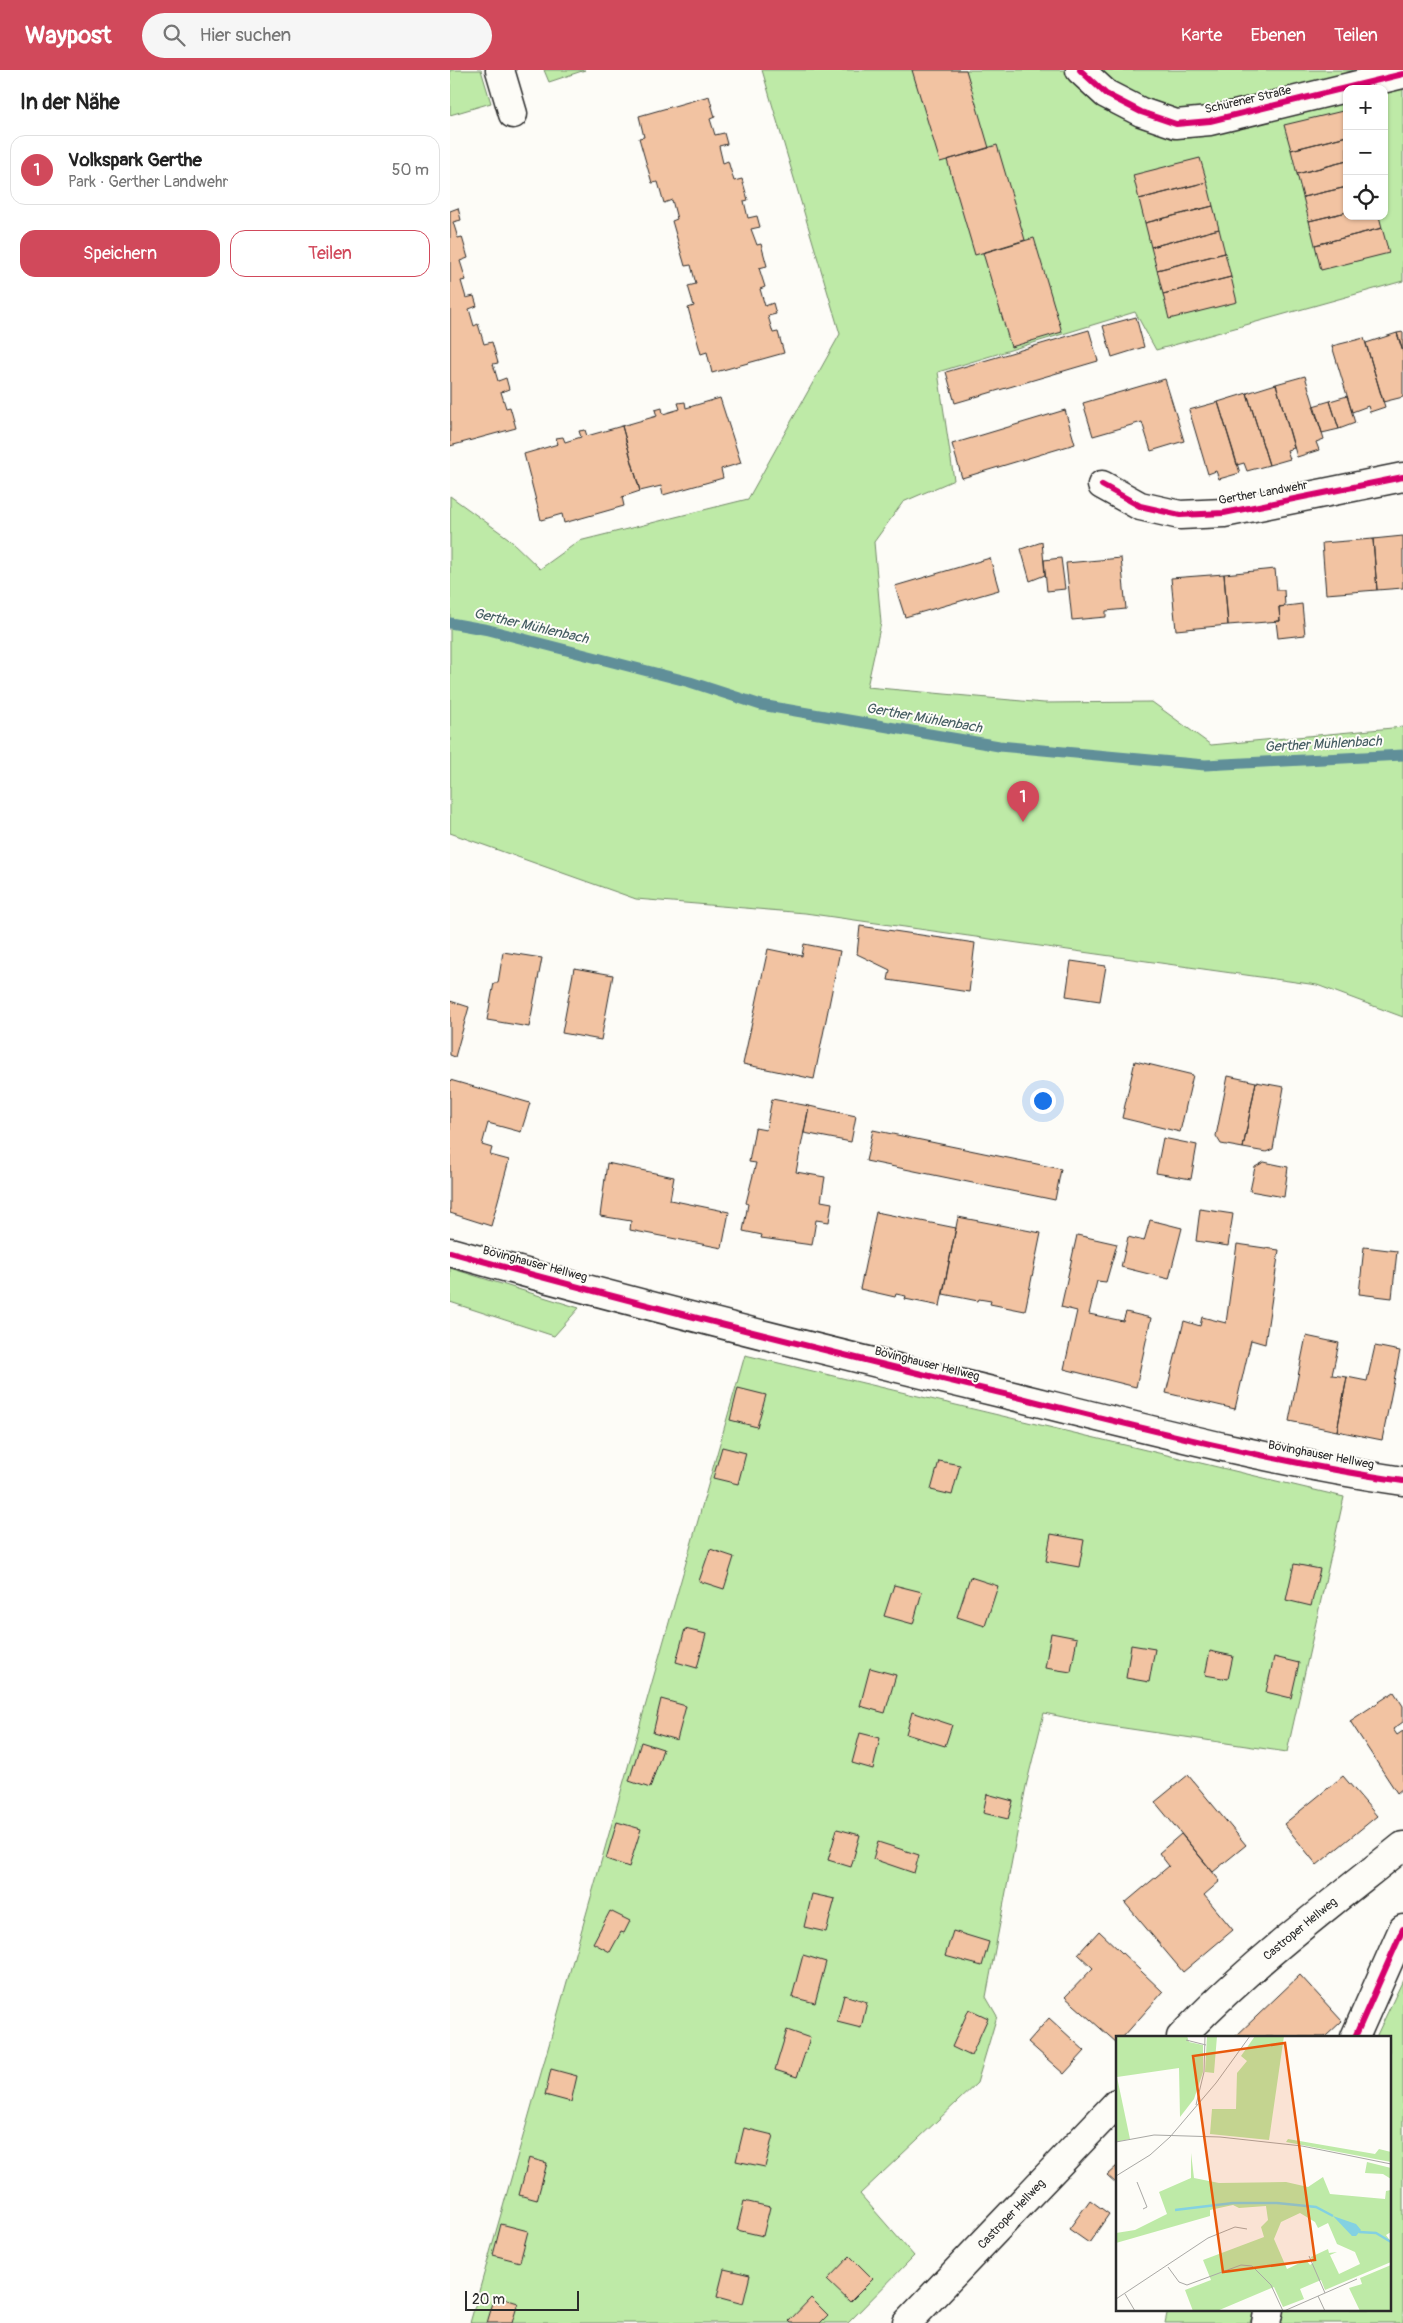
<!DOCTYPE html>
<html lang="de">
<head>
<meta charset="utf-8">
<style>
	body { margin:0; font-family:Pangolin,sans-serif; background:#f6f6f6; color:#222 }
	.controls { position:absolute; right:15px; top:15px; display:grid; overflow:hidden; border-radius:10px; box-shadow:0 1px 4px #0004 }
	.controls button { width:45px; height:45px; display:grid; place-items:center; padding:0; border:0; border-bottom:1px solid #e0e0e0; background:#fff; color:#222; font:25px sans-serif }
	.scale { position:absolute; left:15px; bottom:12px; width:114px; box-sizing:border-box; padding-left:5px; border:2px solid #2b2b2b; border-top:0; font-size:14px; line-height:18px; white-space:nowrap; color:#2b2b2b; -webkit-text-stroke:4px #fdfcf7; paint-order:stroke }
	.you { position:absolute; left:592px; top:1030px; width:18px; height:18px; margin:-12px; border:4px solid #fff; border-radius:50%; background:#1a73e8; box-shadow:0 0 0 8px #1a73e833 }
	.badge { display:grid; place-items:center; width:32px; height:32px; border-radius:50%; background:#d1495b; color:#fff; font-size:16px; font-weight:700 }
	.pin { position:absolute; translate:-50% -41px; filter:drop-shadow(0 1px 2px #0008) }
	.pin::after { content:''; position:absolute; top:26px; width:18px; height:15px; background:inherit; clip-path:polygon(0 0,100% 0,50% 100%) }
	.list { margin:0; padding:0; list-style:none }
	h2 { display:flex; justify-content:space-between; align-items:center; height:65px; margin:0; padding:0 20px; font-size:21px }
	h2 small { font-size:16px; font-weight:400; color:#767676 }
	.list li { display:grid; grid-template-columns:32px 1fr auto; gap:15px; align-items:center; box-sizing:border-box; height:70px; margin:0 10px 10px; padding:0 10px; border:1px solid #e0e0e0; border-radius:15px }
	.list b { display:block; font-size:19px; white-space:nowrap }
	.list p { margin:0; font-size:16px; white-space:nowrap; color:#767676 }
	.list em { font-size:16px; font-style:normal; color:#767676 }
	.actions { display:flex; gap:10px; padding:15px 20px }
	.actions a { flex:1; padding:11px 0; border:1px solid #d1495b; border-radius:15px; text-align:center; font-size:18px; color:#d1495b }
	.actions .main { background:#d1495b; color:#fff }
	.icon { flex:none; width:28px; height:28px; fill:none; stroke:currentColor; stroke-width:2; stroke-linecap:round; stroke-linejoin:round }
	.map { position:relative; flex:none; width:953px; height:2253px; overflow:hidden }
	header { display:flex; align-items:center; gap:30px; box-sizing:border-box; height:70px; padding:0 25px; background:#d1495b; color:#fff }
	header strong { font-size:24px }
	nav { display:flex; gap:28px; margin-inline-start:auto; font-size:18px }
	.search { width:350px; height:45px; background:#f6f6f6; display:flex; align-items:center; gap:12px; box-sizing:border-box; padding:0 18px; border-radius:28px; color:#767676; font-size:19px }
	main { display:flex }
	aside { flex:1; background:#fff }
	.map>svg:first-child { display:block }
	.green { fill:#beeaa7; stroke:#748a69; fill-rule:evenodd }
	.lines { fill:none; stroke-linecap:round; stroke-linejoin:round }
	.stream { stroke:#608f99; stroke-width:11 }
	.building { fill:#f2c3a2; stroke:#2b2b2b }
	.street-casing { stroke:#2b2b2b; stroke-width:31 }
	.secondary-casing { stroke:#2b2b2b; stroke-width:31 }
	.street { stroke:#fdfcf7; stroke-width:28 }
	.secondary { stroke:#fdfcf7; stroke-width:28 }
	.cycleway-casing { stroke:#fdfcf7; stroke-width:9 }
	.cycleway { stroke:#d6006c; stroke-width:6 }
	.labels { text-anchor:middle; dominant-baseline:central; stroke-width:4; stroke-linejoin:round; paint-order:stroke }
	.street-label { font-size:12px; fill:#2b2b2b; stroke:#fdfcf7 }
	.water-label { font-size:14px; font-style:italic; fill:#455d62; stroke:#fdfcf7 }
	.inset-river { fill:none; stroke:#83d1e2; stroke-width:2.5 }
	.inset-road { fill:none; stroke:#a9a8a5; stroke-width:1 }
	.view { fill:#e8590c; fill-opacity:0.15; stroke:#e8590c; stroke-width:2.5 }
	.inset-edge { fill:none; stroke:#2b2b2b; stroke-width:2.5 }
</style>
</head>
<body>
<header>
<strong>Waypost</strong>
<div class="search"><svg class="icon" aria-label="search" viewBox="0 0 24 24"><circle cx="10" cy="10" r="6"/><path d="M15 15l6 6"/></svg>Hier suchen</div>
<nav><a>Karte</a><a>Ebenen</a><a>Teilen</a></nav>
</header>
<main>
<aside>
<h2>In der Nähe<small></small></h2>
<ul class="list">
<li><span class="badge">1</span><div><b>Volkspark Gerthe</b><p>Park · Gerther Landwehr</p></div><em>50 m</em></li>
</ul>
<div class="actions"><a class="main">Speichern</a><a>Teilen</a></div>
</aside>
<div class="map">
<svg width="953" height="2253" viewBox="0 0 953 2253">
	<rect width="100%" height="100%" fill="#fdfcf7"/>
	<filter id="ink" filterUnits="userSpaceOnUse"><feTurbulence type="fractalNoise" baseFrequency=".02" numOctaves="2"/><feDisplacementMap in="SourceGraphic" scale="10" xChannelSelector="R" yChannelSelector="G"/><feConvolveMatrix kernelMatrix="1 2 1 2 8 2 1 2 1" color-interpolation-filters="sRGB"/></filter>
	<g filter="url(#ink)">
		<path class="green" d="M0,0H31L41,33L0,45Z
			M94,0H135L99,12Z
			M312,0H953V211L706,280L685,242L488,302L504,410L453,432L424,472L431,553L417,617L594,633L702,632L761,675L953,657V947L867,915L355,843L186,829L0,763V426L58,468L90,499L129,471L298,429L390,264ZM897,19H934V146H897Z
			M0,1198L129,1238L104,1266L0,1232Z
			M295,1285L894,1427L837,1682L647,1654L594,1643L576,1716L536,1927L547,1946L527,2013L410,2124L464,2186L398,2253H20Z
			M953,1910V2253H827L830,2239H939V1967H926Z
			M718,2239H804L800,2253H715Z"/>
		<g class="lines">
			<path class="stream" d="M0,553L39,560L240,612L311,635L549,676L755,695L953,685"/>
		</g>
		<path class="building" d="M462,0H516L539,78L490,92Z
			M259,26L265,47L260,49L265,65L274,63L277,74L269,76L273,93L278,91L284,111L292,109L298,130L294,131L298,148L307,146L310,157L301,159L307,175L311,174L317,196L309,198L315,217L310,219L315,236L323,233L326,244L318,246L323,263L328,262L334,283L262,303L257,282L251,284L238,238L244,236L238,216L246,214L241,195L235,196L222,151L227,149L222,130L214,133L208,112L202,113L189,68L194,67L189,46Z
			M897,40V66L841,80L834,55Z
			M897,66V91L847,104L841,80Z
			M547,75L575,170L525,185L497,90Z
			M750,88L757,112L689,129L683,105Z
			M897,91V117L853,127L847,104Z
			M757,112L763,136L695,153L689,129Z
			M897,117V142L859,151L853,127Z
			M763,136L769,159L701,177L695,153Z
			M8,138L11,150L3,152L8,168L12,167L18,188L10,191L16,210L11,211L16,228L24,226L27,236L19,239L24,256L28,254L34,274L42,272L48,293L43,294L48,311L56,308L59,319L51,322L56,338L60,337L66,358L0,376V141Z
			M897,142V146H929L932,158L865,175L859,151Z
			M932,158L939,183L871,200L865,175Z
			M769,159L775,183L707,200L701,177Z
			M584,168L612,262L561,277L533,183Z
			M775,183L781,207L713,224L707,200Z
			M781,207L787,232L719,249L713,224Z
			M686,247L694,277L662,287L653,256Z
			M639,260L648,291L505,333L496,302Z
			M953,262V282L947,263Z
			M947,263L953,282V327L933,332L916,273Z
			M914,268L935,337L920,342L918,336L902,342L882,276Z
			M855,306L874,369L866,372L869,380L847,387L826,314Z
			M715,309L734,371L701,381L692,352L643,366L633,333Z
			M826,314L844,378L837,380L840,389L819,395L797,323Z
			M797,323L819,395L797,401L794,393L787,395L768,332Z
			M897,326L905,353L889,359L880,331Z
			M270,328L291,393L271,399L273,408L213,425L211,416L190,421L172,356L207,346L205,340L212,338L213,344L230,339L228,333L235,332L236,338Z
			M880,331L889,359L872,363L863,336Z
			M768,332L790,403L769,409L766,401L758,404L739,340Z
			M615,340L625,374L512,408L502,374Z
			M172,356L190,421L172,427L174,436L114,453L112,444L91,450L74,384L108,374L106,368L113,367L115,372L131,367L129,361L135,360L137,366Z
			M953,466V518L927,520L923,469Z
			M923,469L927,520L876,524L872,473Z
			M592,472L595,505L580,511L571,479Z
			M540,488L549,520L455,547L445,516Z
			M611,488L615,519L597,521L594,490Z
			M671,488L676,539L656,541V547L622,550L616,493Z
			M825,499L827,520H834L835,536L829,537L830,551L778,555L774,504Z
			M774,504L778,555L726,560L721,508Z
			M852,534L855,565L828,568L826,551H830L829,537Z
			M410,856L525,873L519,922L438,910L440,900L407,884Z
			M354,874L390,881L364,1009L293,994L318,879L352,886Z
			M53,882L92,888L79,957L37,950L44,913H48Z
			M621,891L656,896L650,931L616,926Z
			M124,898L163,905L151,970L112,963Z
			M0,931L19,937L5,987L0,985Z
			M685,991L743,1005L730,1062L672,1048Z
			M778,1006L806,1012L793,1078L771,1074L766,1066Z
			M0,1010L80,1033L71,1062L38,1053L32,1075L42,1078L40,1085L59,1090L41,1156L0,1143Z
			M806,1012L834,1017L823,1079L816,1082L793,1078Z
			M322,1029L359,1036L346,1102L375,1107L371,1131L382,1133L379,1152L366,1150L362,1175L311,1168L312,1165L293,1161L298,1134L296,1133L306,1093L299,1092L305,1058L316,1060Z
			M359,1036L406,1046L401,1072L354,1063Z
			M423,1060L611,1099L605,1130L416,1091Z
			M713,1068L747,1075L741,1109L706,1103Z
			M814,1092L838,1097L834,1127L800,1121L805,1097Z
			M157,1093L224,1107L220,1130L279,1142L272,1178L180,1160L181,1151L150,1146Z
			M750,1139L783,1144L778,1176L746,1171Z
			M426,1142L506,1158L490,1236L455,1229L456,1226L446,1224L445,1227L410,1219Z
			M508,1147L591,1163L575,1241L540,1234L541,1231L529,1229L528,1231L493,1224Z
			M700,1150L732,1158L719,1209L671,1197L678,1167L694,1171Z
			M627,1165L667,1174L656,1212L647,1211L639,1244L673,1251L676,1242L701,1248L686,1317L614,1299L627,1241L611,1237Z
			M787,1174L829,1180L815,1274L801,1270L785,1339L716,1323L734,1251L750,1256L752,1247L776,1253Z
			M914,1177L947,1181L942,1228L909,1224Z
			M856,1266L889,1273L882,1305L897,1307L887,1361L839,1351Z
			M925,1276L950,1281L932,1370L887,1361L897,1307L917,1311Z
			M288,1318L316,1325L307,1357L280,1350Z
			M272,1377L296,1383L288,1414L263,1408Z
			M489,1391L510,1395L502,1425L481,1420Z
			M601,1464L634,1470L629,1497L596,1491Z
			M260,1479L284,1487L274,1519L249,1511Z
			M844,1494L870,1499L861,1536L836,1530Z
			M520,1507L548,1516L535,1556L507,1547Z
			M444,1515L472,1522L463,1554L434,1546Z
			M235,1559L256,1564L247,1598L226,1592Z
			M601,1563L627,1568L621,1602L595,1598Z
			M681,1575L705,1579L699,1612L676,1608Z
			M760,1581L783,1586L778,1609L755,1605Z
			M824,1587L849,1593L841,1628L816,1622Z
			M420,1598L446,1605L435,1643L410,1636Z
			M944,1622L953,1636V1652L943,1659L947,1665L953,1661V1718L947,1723L900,1651Z
			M211,1629L236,1636L227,1670L203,1663Z
			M462,1642L502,1655L495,1676L456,1664Z
			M410,1663L430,1668L423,1699L402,1693Z
			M191,1672L213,1679L200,1718L179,1711Z
			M738,1705L796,1775L763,1802L705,1732Z
			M893,1706L927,1746L867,1795L834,1754Z
			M537,1724L563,1731L558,1749L533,1743Z
			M167,1752L191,1759L179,1797L156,1789Z
			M387,1759L410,1765L401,1797L378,1790Z
			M731,1764L770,1811L754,1825L783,1860L733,1902L675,1833L719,1796L709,1783Z
			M428,1772L469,1785L464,1803L423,1789Z
			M362,1824L385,1829L376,1862L354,1857Z
			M160,1841L180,1851L174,1863L171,1862L160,1882L143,1873Z
			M503,1861L539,1872L532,1896L495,1886Z
			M649,1861L713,1922L673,1967H667V1973L615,1927L643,1898L628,1884Z
			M353,1885L376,1892L365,1933L342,1927Z
			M850,1905L892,1951L875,1967H785Z
			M394,1925L417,1932L411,1958L387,1952Z
			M519,1939L538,1948L521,1986L502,1977Z
			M599,1948L635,1981L614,2004L578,1972Z
			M337,1960L360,1968L347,2007L325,2000Z
			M101,1999L127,2006L121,2032L95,2025Z
			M294,2058L323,2065L315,2097L286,2091Z
			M79,2088L97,2093L87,2130L69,2125Z
			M667,2096V2114L657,2105Z
			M640,2130L659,2144L639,2173L619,2159Z
			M294,2131L320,2137L313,2166L287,2160Z
			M51,2154L78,2161L70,2192L43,2185Z
			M400,2186L423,2209L400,2232L377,2210Z
			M274,2199L300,2205L293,2234L267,2227Z
			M45,2226L68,2233L62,2253H37Z
			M361,2228L378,2245L370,2253H341L339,2251Z"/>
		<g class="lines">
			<defs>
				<path id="street" d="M50,0L63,44
					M630,0L656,24L691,42L726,54L760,51L953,4
					M652,415L690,436L730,445L774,443L953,407
					M905,1967L953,1859
					M816,2253L819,2239"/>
				<g id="secondary">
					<path d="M0,1182C187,1234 375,1281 563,1326C692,1358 822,1392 953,1411"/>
					<path id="s1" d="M731,1967C798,1896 877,1837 953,1776"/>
					<path id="s2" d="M457,2253L667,2033"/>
				</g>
			</defs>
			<use href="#street" class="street-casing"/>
			<use href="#secondary" class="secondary-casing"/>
			<use href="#street" class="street"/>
			<use href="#secondary" class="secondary"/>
			<defs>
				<path id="cycleway" d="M630,0L656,24L691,42L726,54L760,51L953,4
					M652,415L690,436L730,445L774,443L953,407
					M0,1182C187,1234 375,1281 563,1326C692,1358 822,1392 953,1411
					M905,1967L953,1859"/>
			</defs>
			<use href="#cycleway" class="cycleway-casing"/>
			<use href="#cycleway" class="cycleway"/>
		</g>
	</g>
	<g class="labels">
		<g class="street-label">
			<text transform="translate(798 30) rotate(-13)">Schürener Straße</text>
			<text transform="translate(813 423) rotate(-10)">Gerther Landwehr</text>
			<text transform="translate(85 1194) rotate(15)">Bövinghauser Hellweg</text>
			<text transform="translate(477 1294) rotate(14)">Bövinghauser Hellweg</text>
			<text transform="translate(871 1385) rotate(11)">Bövinghauser Hellweg</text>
			<text stroke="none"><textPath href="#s1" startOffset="161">Castroper Hellweg</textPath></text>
			<text stroke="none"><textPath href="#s2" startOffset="151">Castroper Hellweg</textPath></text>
		</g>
		<g class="water-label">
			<text transform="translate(81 556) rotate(13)">Gerther Mühlenbach</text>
			<text transform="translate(474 648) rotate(10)">Gerther Mühlenbach</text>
			<text transform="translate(873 674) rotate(-3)">Gerther Mühlenbach</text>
		</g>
	</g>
	<g transform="translate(666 1966)">
		<rect width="275" height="275" fill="#fdfcf7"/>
		<path d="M0,0H71L73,6L87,9V36L78,63L64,81L63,32L1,41L14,103L0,106ZM91,0H101L98,37L89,36ZM139,0H168L153,104L94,98L96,73H120L121,37L131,25L125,20ZM172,103L259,118L263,113L275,116V126L170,106ZM75,117L78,142L103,147L170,146L192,151L207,141L214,158L269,163L270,155L275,154V196L270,199L275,206V226L209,254L205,244L184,253L188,263L167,271L158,251L101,275H77L69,254L95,244L87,224L148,201L145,191L152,184L150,170L123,172L117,169L94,174V180L0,207V197L19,194L51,178L43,156L75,142ZM184,177L199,186L202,192L212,187L221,208L239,216L244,228L223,238L214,219L221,216L213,217L212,213L195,221L197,227L194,229L190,224L171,233L158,203L165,186ZM251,126L275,132V143L267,138L249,137ZM275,229V275H244L233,252L246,248L244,242Z" fill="#beeaa7" fill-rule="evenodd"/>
		<path d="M217,180L240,188L245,194L240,200H236Z" fill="#83d1e2"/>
		<path class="inset-river" d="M59,174L117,167H161L200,171L217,180M243,196L260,197L275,206"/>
		<path class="inset-road" d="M70,4L90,9M80,69L88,36L89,0M0,106L38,99L104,101L186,110L275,128M0,140L34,119L54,101L100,47L134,0M21,146L31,171L27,173M193,220L209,257M52,231L63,246L71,249L125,229L136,230L155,249L167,275M9,258L19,275M202,260L209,275M0,263L92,202L119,191L131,193M168,275L241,243"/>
		<path class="view" d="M169,7L199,224L107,236L77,20Z"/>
		<rect width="275" height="275" class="inset-edge"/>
	</g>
</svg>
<div class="controls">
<button>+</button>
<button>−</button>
<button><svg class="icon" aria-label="locate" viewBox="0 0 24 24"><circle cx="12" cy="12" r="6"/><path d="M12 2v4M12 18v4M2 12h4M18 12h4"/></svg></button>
</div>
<div class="scale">20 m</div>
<div class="you"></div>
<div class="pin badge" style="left:573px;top:752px">1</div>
</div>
</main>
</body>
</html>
